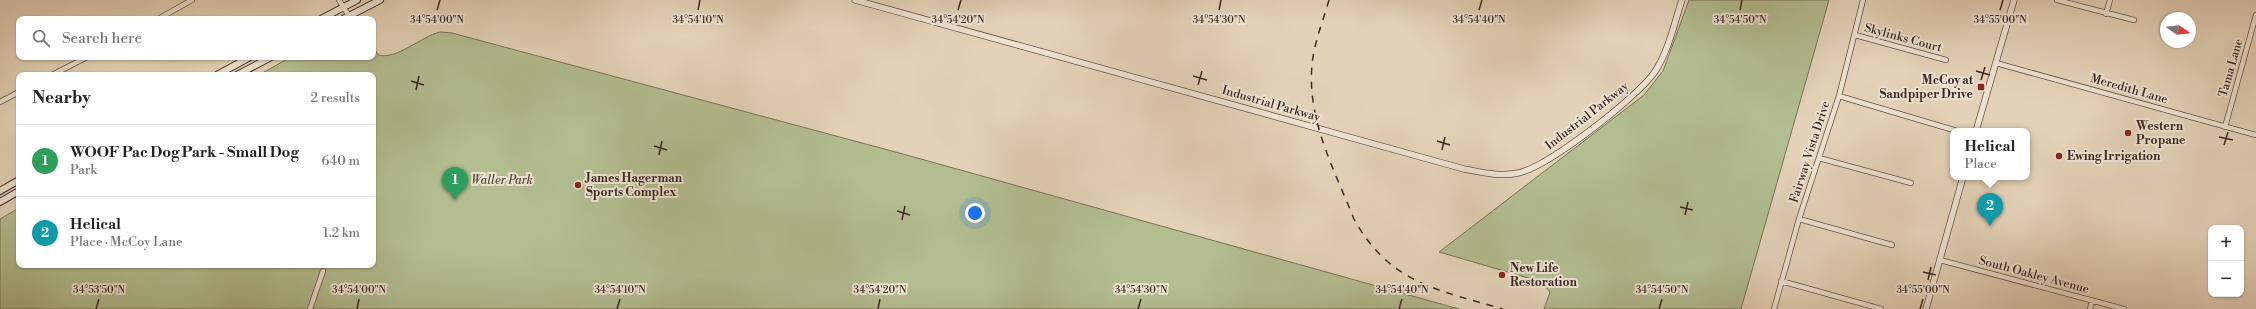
<!DOCTYPE html>
<html lang="en">
<head>
<meta charset="utf-8">
<style>
	body { margin:0; font-family:"Libre Bodoni",serif; background:#f2f2f2; color:#222 }
	.controls { position:absolute; right:12px; bottom:12px; display:grid; overflow:hidden; border-radius:8px; box-shadow:0 1px 3px #0004 }
	.controls button { width:36px; height:36px; display:grid; place-items:center; padding:0; border:0; border-bottom:1px solid #e0e0e0; background:#fff; color:#222; font:20px sans-serif }
	.compass { position:absolute; left:2160px; top:12px; width:36px; height:36px; border-radius:50%; background:#fff; box-shadow:0 1px 3px #0004; rotate:105deg }
	.you { position:absolute; left:975px; top:213px; width:14px; height:14px; margin:-10px; border:3px solid #fff; border-radius:50%; background:#1a73e8; box-shadow:0 0 0 6px #1a73e833 }
	.badge { display:grid; place-items:center; width:26px; height:26px; border-radius:50%; background:#ea580c; color:#fff; font-size:13px; font-weight:700 }
	.pin { position:absolute; translate:-50% -33px; filter:drop-shadow(0 1px 2px #0008) }
	.pin::after { content:''; position:absolute; top:21px; width:14px; height:12px; background:inherit; clip-path:polygon(0 0,100% 0,50% 100%) }
	.popup { position:absolute; left:1950px; top:128px; width:80px; height:52px; box-sizing:border-box; display:grid; place-content:center; border-radius:8px; background:#fff; filter:drop-shadow(0 1px 3px #0005); font-size:13px; white-space:nowrap; color:#767676 }
	.popup b { font-size:15px; color:#222 }
	.popup::after { content:''; position:absolute; left:50%; top:100%; margin-left:-8px; border:8px solid transparent; border-top-color:#fff }
	.list { margin:0; padding:0; list-style:none }
	h2 { display:flex; justify-content:space-between; align-items:center; height:52px; margin:0; padding:0 16px; font-size:17px }
	h2 small { font-size:13px; font-weight:400; color:#767676 }
	.list li { display:grid; grid-template-columns:26px 1fr auto; gap:12px; align-items:center; box-sizing:border-box; height:72px; padding:0 16px; border-top:1px solid #e0e0e0 }
	.list b { display:block; font-size:15px; white-space:nowrap }
	.list p { margin:0; font-size:13px; white-space:nowrap; color:#767676 }
	.list em { font-size:13px; font-style:normal; color:#767676 }
	.icon { flex:none; width:22px; height:22px; fill:none; stroke:currentColor; stroke-width:2; stroke-linecap:round; stroke-linejoin:round }
	.map { position:relative; flex:none; width:2256px; height:309px; overflow:hidden }
	.search { position:absolute; background:#fff; box-shadow:0 1px 3px #0004; left:16px; top:16px; width:360px; height:44px; display:flex; align-items:center; gap:10px; box-sizing:border-box; padding:0 14px; border-radius:8px; color:#767676; font-size:15px }
	.panel { position:absolute; background:#fff; box-shadow:0 1px 3px #0004; left:16px; top:72px; width:360px; height:196px; border-radius:8px }
	.map>svg:first-child { display:block }
	.green { fill:#b2bd90; stroke:#777258 }
	.lines { fill:none; stroke-linecap:round; stroke-linejoin:round }
	.minor-casing { stroke:#665247; stroke-width:6 }
	.tertiary-casing { stroke:#665247; stroke-width:7 }
	.secondary-casing { stroke:#3c2821; stroke-width:8 }
	.minor { stroke:#ede2d1; stroke-width:4.5 }
	.tertiary { stroke:#ede2d1; stroke-width:5.5 }
	.secondary { stroke:#ede2d1; stroke-width:6 }
	.rail { stroke:#3c2821; stroke-width:1.5; stroke-dasharray:7 7; stroke-linecap:butt }
	.ticks { fill:none; stroke:#3c2821; stroke-width:1.5 }
	.poi-dot { fill:#8f2418; stroke:#ede2d1; stroke-width:1.5 }
	.labels { text-anchor:middle; dominant-baseline:central; stroke-width:4; stroke-linejoin:round; paint-order:stroke }
	.street-label { font-size:12px; fill:#3c2821; stroke:#ede2d1 }
	.poi-label { font-size:12px; font-weight:bold; fill:#3c2821; stroke:#ede2d1; text-anchor:start }
	.park-label { font-size:12px; font-style:italic; fill:#544637; stroke:#ede2d1 }
	.ticks-label { font-size:10px; text-anchor:middle; fill:#3c2821; stroke:#ede2d1; stroke-width:4; stroke-linejoin:round; paint-order:stroke }
</style>
</head>
<body>
<div class="map">
<svg width="2256" height="309" viewBox="0 0 2256 309">
	<rect width="100%" height="100%" fill="#e4d2b8"/>
	<filter id="stains"><feTurbulence type="fractalNoise" baseFrequency=".005" numOctaves="4"/><feColorMatrix values="0 0 0 0 .2 0 0 0 0 .09 0 0 0 0 .02 0 0 0 .5 -.17"/></filter>
	<radialGradient id="worn" r=".72"><stop offset=".6" stop-color="#630" stop-opacity="0"/><stop offset="1" stop-color="#630" stop-opacity=".3"/></radialGradient>
	<path class="green" d="M1689,0H1829L1741,309H1544L1550,292L1542,282L1439,252L1644,95L1663,71Z
		M440,32L452,33L903,154L1459,309H0V219L19,208V265H373V75H259L291,57H373V46L378,55C397,60 420,37 440,32Z"/>
	<g class="lines">
		<defs>
			<path id="minor" d="M339,0L349,16
				M2057,0L2134,20
				M2106,14L2110,0
				M158,19L192,0
				M1855,35L1946,60
				M1996,63L2256,135
				M52,75L87,57
				M1839,96L1957,131
				M0,102L19,92
				M2225,127L2256,15
				M1819,158L1911,183
				M1799,219L1892,245
				M1940,260L2124,309
				M1781,281L1881,309
				M310,309L323,271
				M1774,309L1799,219L1839,96L1863,0
				M2090,309L2092,301"/>
			<path id="tertiary" d="M855,0L1464,169C1482,172 1499,177 1518,173C1548,167 1635,99 1654,73C1668,53 1674,24 1682,0
				M1976,131L2014,0
				M1926,309L1963,177"/>
			<path id="secondary" d="M321,19L357,0
				M343,19L380,0
				M217,75L250,57
				M237,75L271,57
				M0,191L19,180
				M0,202L19,191"/>
		</defs>
		<use href="#minor" class="minor-casing"/>
		<use href="#tertiary" class="tertiary-casing"/>
		<use href="#secondary" class="secondary-casing"/>
		<use href="#minor" class="minor"/>
		<use href="#tertiary" class="tertiary"/>
		<use href="#secondary" class="secondary"/>
		<path class="rail" d="M1329,0C1323,21 1314,43 1312,65C1307,120 1334,169 1354,219C1389,283 1438,290 1503,309"/>
	</g>
	<path class="ticks" d="M437,10L440,0M698,10L700,0M958,10L961,0M1219,10L1221,0M1479,10L1482,0M1740,10L1742,0M2000,10L2003,0M1976,71L1990,75M1193,76L1207,80M1981,80L1985,67M411,81L424,85M1198,85L1202,71M416,90L419,76M2219,137L2233,140M1437,141L1450,145M2224,145L2228,132M654,146L667,150M1442,150L1445,137M659,155L662,141M1680,207L1693,210M897,211L910,215M1685,215L1688,202M902,220L905,206M1923,272L1936,275M1928,280L1931,267M96,309L99,299M357,309L359,299M617,309L620,299M878,309L880,299M1138,309L1141,299M1399,309L1402,299M1659,309L1662,299M1920,309L1923,299"/>
	<g class="poi-dot">
		<rect x="1977" y="83" width="8" height="8" rx="2"/>
		<circle cx="2128" cy="133" r="4"/>
		<circle cx="2059" cy="156" r="4"/>
		<circle cx="578" cy="185" r="4"/>
		<circle cx="1502" cy="275" r="4"/>
	</g>
	<g class="labels">
		<g class="street-label">
			<text transform="translate(1903 38) rotate(15)">Skylinks Court</text>
			<text transform="translate(2231 68) rotate(-74)">Tama Lane</text>
			<text transform="translate(2129 89) rotate(16)">Meredith Lane</text>
			<text transform="translate(1271 104) rotate(16)">Industrial Parkway</text>
			<text transform="translate(1587 116) rotate(-38)">Industrial Parkway</text>
			<text transform="translate(1810 152) rotate(-72)">Fairway Vista Drive</text>
			<text transform="translate(2034 275) rotate(15)">South Oakley Avenue</text>
		</g>
		<g class="poi-label">
			<text x="1973" y="80" text-anchor="end">McCoy at<tspan x="1973" dy="14">Sandpiper Drive</tspan></text>
			<text x="2136" y="126">Western<tspan x="2136" dy="14">Propane</tspan></text>
			<text x="2067" y="156">Ewing Irrigation</text>
			<text x="586" y="178">James Hagerman<tspan x="586" dy="14">Sports Complex</tspan></text>
			<text x="1510" y="268">New Life<tspan x="1510" dy="14">Restoration</tspan></text>
		</g>
		<g class="park-label">
			<text x="502" y="180">Waller Park</text>
		</g>
	</g>
	<g class="ticks-label">
		<text x="437" y="23">34°54'00"N</text>
		<text x="698" y="23">34°54'10"N</text>
		<text x="958" y="23">34°54'20"N</text>
		<text x="1219" y="23">34°54'30"N</text>
		<text x="1479" y="23">34°54'40"N</text>
		<text x="1740" y="23">34°54'50"N</text>
		<text x="2000" y="23">34°55'00"N</text>
		<text x="99" y="293">34°53'50"N</text>
		<text x="359" y="293">34°54'00"N</text>
		<text x="620" y="293">34°54'10"N</text>
		<text x="880" y="293">34°54'20"N</text>
		<text x="1141" y="293">34°54'30"N</text>
		<text x="1402" y="293">34°54'40"N</text>
		<text x="1662" y="293">34°54'50"N</text>
		<text x="1923" y="293">34°55'00"N</text>
	</g>
	<rect width="100%" height="100%" filter="url(#stains)"/>
	<rect width="100%" height="100%" fill="url(#worn)"/>
</svg>
<div class="controls">
<button>+</button>
<button>−</button>
</div>
<svg class="compass" viewBox="-18 -18 36 36"><path d="M0-13l5 13h-10z" fill="#e53935"/><path d="M0 13l5-13h-10z" fill="#767676"/></svg>
<div class="you"></div>
<div class="pin badge" style="left:455px;top:200px;background:#2e9e5b">1</div>
<div class="pin badge" style="left:1990px;top:226px;background:#0f9aa8">2</div>
<div class="popup"><b>Helical</b>Place</div>
<div class="search"><svg class="icon" aria-label="search" viewBox="0 0 24 24"><circle cx="10" cy="10" r="6"/><path d="M15 15l6 6"/></svg>Search here</div>
<section class="panel">
<h2>Nearby<small>2 results</small></h2>
<ul class="list">
<li><span class="badge" style="background:#2e9e5b">1</span><div><b>WOOF Pac Dog Park - Small Dog</b><p>Park</p></div><em>640 m</em></li>
<li><span class="badge" style="background:#0f9aa8">2</span><div><b>Helical</b><p>Place · McCoy Lane</p></div><em>1.2 km</em></li>
</ul>
</section>
</div>
</body>
</html>
